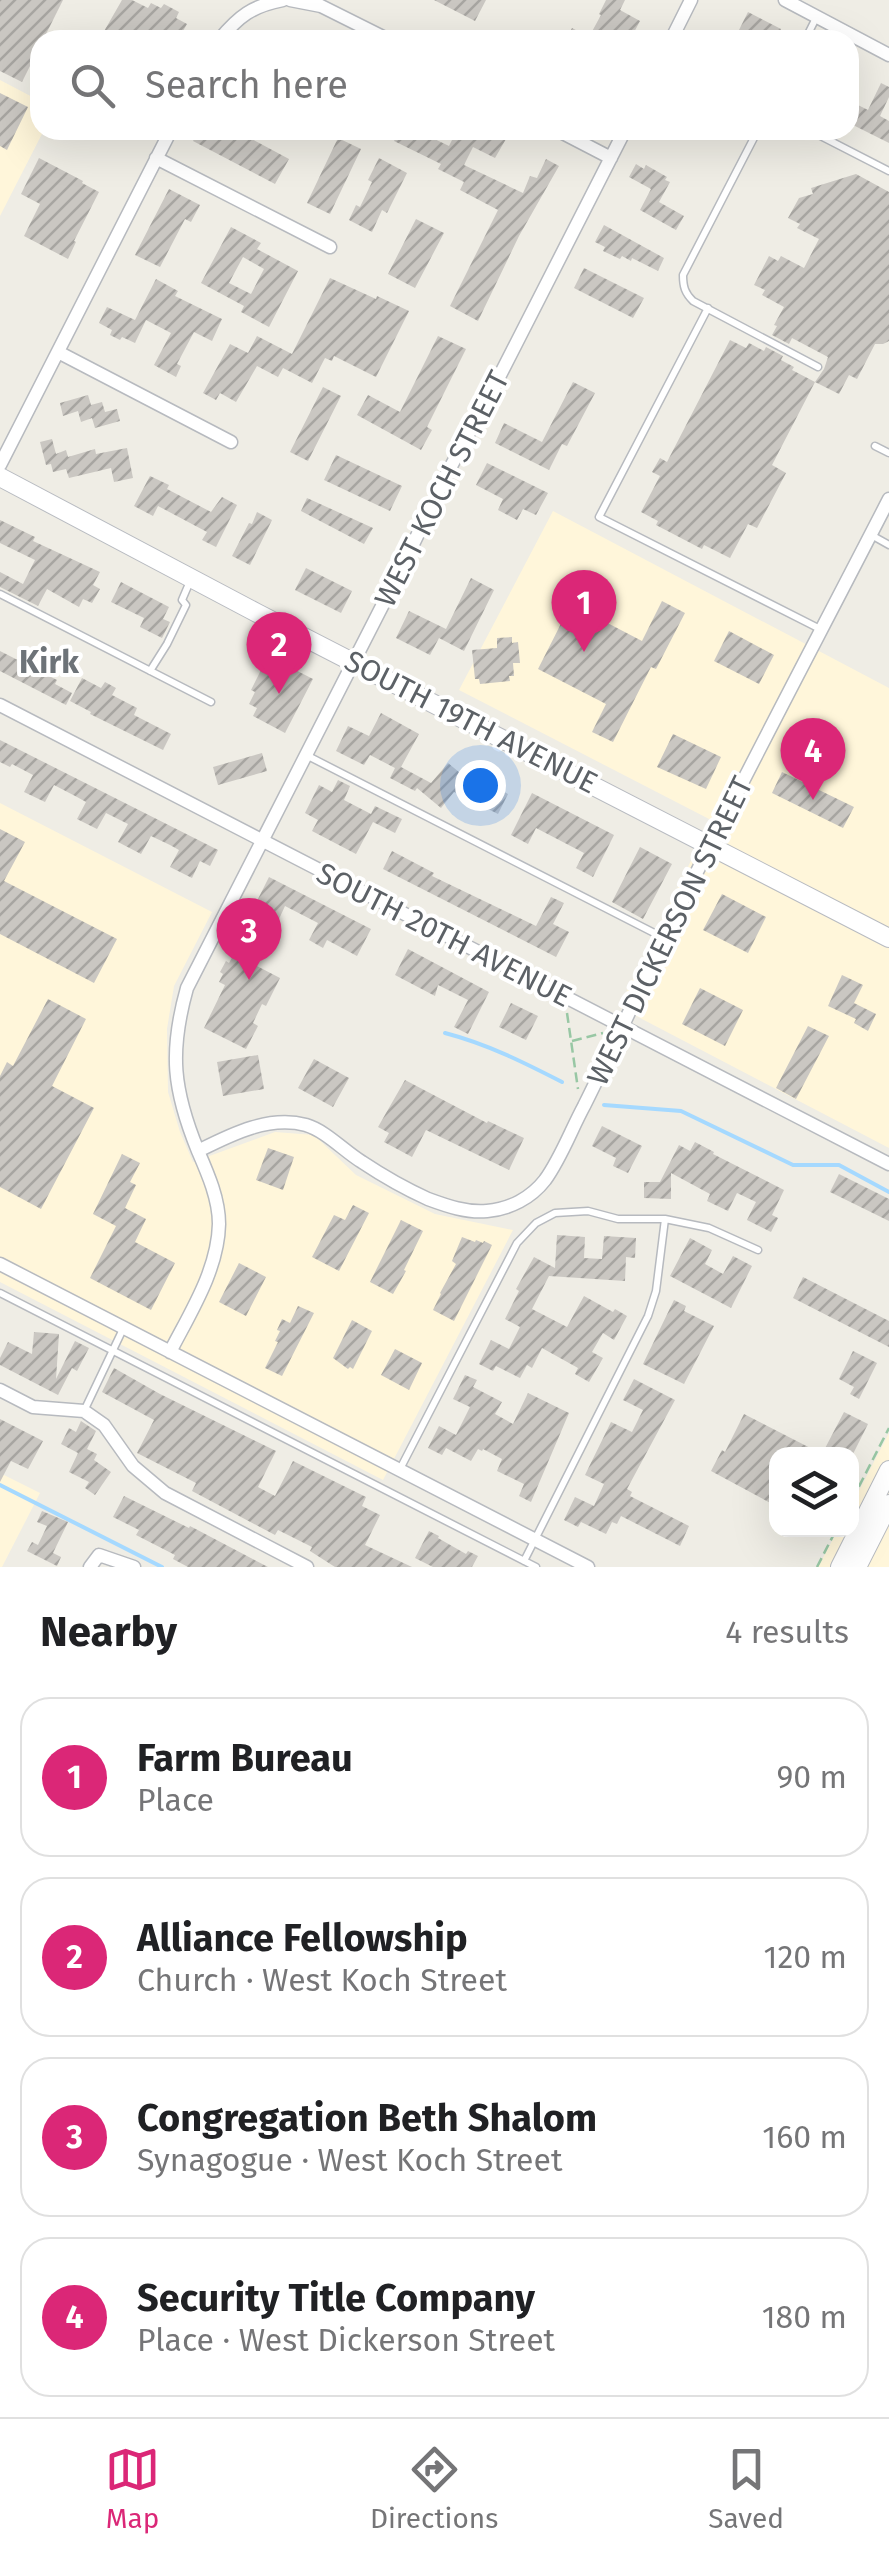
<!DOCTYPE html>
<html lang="en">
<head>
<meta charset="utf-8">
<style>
	body { margin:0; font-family:"Fira Sans",sans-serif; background:#f2f2f2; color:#202124 }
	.controls { position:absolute; right:30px; bottom:30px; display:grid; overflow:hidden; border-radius:20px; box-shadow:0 10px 40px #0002 }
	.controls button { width:90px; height:90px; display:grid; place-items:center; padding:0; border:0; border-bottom:2px solid #e0e0e0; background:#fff; color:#202124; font:50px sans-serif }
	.you { position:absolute; left:480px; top:785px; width:35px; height:35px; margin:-25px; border:8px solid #fff; border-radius:50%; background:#1a73e8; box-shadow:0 0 0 15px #1a73e833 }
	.badge { display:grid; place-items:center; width:65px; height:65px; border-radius:50%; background:#db2777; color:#fff; font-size:32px; font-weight:700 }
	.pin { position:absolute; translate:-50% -82px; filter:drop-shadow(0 2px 5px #0008) }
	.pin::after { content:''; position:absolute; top:52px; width:35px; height:30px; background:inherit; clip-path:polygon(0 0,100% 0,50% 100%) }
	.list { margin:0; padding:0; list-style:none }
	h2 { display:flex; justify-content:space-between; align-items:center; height:130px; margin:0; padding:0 40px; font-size:42px }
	h2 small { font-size:32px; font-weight:400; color:#757577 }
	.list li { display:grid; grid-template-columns:65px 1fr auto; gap:30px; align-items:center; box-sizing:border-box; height:160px; margin:0 20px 20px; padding:0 20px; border:2px solid #e0e0e0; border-radius:30px }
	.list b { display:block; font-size:38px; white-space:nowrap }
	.list p { margin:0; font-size:32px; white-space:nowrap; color:#757577 }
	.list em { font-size:32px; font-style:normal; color:#757577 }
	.icon { flex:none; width:55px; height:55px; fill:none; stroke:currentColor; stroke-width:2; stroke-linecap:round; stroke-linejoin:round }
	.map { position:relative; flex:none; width:889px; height:1567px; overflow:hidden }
	.search { position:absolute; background:#fff; box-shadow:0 10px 40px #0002; left:30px; right:30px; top:30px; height:110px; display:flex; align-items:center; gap:25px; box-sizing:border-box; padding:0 35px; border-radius:30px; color:#757577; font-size:38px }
	.sheet { height:850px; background:#fff }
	nav { display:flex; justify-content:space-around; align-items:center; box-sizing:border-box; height:140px; border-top:2px solid #e0e0e0; background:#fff; font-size:28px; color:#757577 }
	nav a { display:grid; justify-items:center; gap:5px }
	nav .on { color:#db2777 }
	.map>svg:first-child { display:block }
	.commercial { fill:#fff6da }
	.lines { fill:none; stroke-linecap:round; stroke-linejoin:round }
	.stream { stroke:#a5d9ff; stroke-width:4 }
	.building { fill:url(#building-hatch); fill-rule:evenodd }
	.service-casing { stroke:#b7babf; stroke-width:9 }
	.minor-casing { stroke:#b7babf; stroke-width:15 }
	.secondary-casing { stroke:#b8bbc1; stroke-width:20 }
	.path { stroke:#98c7a4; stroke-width:2.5; stroke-dasharray:10 5; stroke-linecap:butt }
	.service { stroke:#fff; stroke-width:6 }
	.minor { stroke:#fff; stroke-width:12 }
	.secondary { stroke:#fff; stroke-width:18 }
	.labels { text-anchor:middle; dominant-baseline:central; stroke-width:8; stroke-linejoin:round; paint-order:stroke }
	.street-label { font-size:30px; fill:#5c6166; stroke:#fff }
	.neighbourhood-label { font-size:32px; font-weight:bold; fill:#6d7378; stroke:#fff }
</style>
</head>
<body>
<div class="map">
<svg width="889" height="1567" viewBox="0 0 889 1567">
	<defs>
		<pattern id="building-hatch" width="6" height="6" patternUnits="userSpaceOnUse" patternTransform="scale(2.5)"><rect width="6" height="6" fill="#cac7c2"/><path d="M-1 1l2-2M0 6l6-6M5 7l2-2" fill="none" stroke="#a7a5a1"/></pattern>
	</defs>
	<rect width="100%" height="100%" fill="#efede5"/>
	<path class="commercial" d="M0,80L40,101V130H44L0,216Z
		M553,511L889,688V1148L619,1007L711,820L459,690Z
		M0,803L212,912L174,986L167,1029L168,1092L180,1132L193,1162L275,1132L314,1135L356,1175L435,1214L513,1230L383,1480L0,1282Z
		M889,1433V1567H818L838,1530H852V1504Z
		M0,1473L40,1493L2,1567H0Z"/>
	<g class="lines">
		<path class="stream" d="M445,1033C487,1044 523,1062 562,1082
			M604,1105L681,1111L793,1165H839L889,1192
			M0,1485L162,1567"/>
	</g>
	<path class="building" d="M0,0H63L43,40H40V46L22,82L0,71Z
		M122,0H132L148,8L151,3L161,8L164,4L179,12L176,18L187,24L178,40H99Z
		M434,0H486L475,21Z
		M606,0H625L620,10L640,21L630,40H566L572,28L589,37L601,15L599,14Z
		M748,12L781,29L776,40H754L738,32Z
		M881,83L889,87V97L880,116L889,121V143L849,123L858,105L868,110Z
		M0,93L28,107L7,150L0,146Z
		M199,130H235L289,159L275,184L193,141Z
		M400,130H416L449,146L457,130H490L506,139L495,158L473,147L464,165L523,193L530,176L537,178L546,159L559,166L519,236L478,321L450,306L498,210L460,190L464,182L438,169L441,164L394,141Z
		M338,138L361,149L330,214L307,203Z
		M39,158L83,181L82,183L99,192L74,241L76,242L68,259L24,236L40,204L21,194Z
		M379,158L407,173L387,213L382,210L372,232L349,220L356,205L360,207L372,182L368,180Z
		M636,164L644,169L646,165L667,177L665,180L670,182L659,202L684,216L676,230L640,210L651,189L629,177Z
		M856,174L889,192V341L883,344H875L857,379L849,375L839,394L815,382L824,369L828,357L792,338L789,344L772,335L777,326L774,325L784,307L762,295L765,290L754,285L769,256L778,261L781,256L804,268L819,239L797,228L800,224L788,218L799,198L813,194L811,188Z
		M169,189L200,205L191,222L185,219L160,267L135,255Z
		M416,219L444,233L415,288L388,274Z
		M604,225L664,258L658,271L632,258L631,261L622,256L620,259L603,251L605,247L595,242Z
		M231,227L261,243L257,249L298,271L269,327L241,312L244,306L201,283ZM243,257L264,269L251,294L229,283Z
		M584,268L644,298L633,318L574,288Z
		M330,278L376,299L377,296L409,311L376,377L334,356L332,361L325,358L312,383L283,368L278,377L257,366L236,402L220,393L216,400L203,393L230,344L248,353L257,336L292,354Z
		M156,279L178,291L175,296L222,319L212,341L194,332L177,364L181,366L176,377L154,365L171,333L146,320L135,343L122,337L120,340L110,335L112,330L99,323L107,307L135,320Z
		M438,336L466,349L427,427L432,430L421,450L357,415L368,395L400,412Z
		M730,340L746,348L749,343L764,351L766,347L783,356L781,360L794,367L792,370L815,382L772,465L786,473L757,528L748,524L730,558L704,545L702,549L656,525L658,521L641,512L660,476L652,472L660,458L667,462Z
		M573,382L595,393L567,446L562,444L549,470L495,443L504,423L542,442Z
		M323,387L341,396L308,461L290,452Z
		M88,395L91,405L102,402L105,412L117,409L120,421L95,428L92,418L81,422L78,411L63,416L60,403Z
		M52,439L56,454L66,450L68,457L95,449L96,454L127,448L133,478L114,482L111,468L69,478L66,469L53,472L51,464L46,465L40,442Z
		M336,455L402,486L390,511L324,480Z
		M487,463L548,493L536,515L523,509L517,520L498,510L503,499L476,485Z
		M150,476L169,485L167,489L211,512L222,497L237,505L216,547L202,540L207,532L158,506L153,516L134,506Z
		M307,498L373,528L364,544L301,511Z
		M257,512L272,520L250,565L232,556L249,523L252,524Z
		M0,520L35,537L33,541L100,572L93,585L100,589L92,603L83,599L79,607L47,589L38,606L0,587V572L23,584L35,560L0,543Z
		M306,568L352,591L341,613L295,590Z
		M471,578L494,590L464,651L439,638L430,655L396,638L409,611L446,629Z
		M121,582L169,607L163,619L170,622L162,638L140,627L144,618L111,602Z
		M662,601L685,613L656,669L651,667L613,742L592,732L606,704L538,669L571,604L642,641Z
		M729,631L774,655L759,684L714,661Z
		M512,637V643L518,642L520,663H513L514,676H509L510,681L480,684L479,679H475L472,650L497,648V638Z
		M0,651L57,680L55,684L72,693L66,705L0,671Z
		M268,656L313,679L285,733L253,716L257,708L249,704L255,692L251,690Z
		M82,678L101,688L105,682L116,688L112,695L137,708L134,715L171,734L163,750L90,714L91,712L70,701Z
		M381,713L419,734L401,767L431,783L448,763L471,782L474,776L508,794L498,814L454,792L441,808L417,788L415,791L390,778L395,768L370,755L364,765L336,751L348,726L369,736Z
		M673,734L721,757L706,789L657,767Z
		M0,740L218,850L210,866L200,861L192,878L170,867L179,850L170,845L151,836L141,854L118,842L128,824L106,813L97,829L77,819L86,802L77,797L54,785L45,802L24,792L33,775L12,764L10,767L0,762Z
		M262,753L267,771L218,785L213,767Z
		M782,772L854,807L843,828L772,793Z
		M338,780L350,786L344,800L371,814L375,806L402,819L395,833L373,822L356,854L312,831L318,820L305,813L319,785L332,792Z
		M532,793L614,835L593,877L576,868L584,853L536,828L528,844L511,835Z
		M0,829L25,842L4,881L117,939L94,983L0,934Z
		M640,847L672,864L643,919L612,902Z
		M392,851L434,873L432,876L536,926L551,897L564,903L553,924L569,932L556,957L383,869Z
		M269,877L371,929L357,956L327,940L323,948L309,940L318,923L285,906L279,919L254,907Z
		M722,894L766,917L748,953L703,930Z
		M408,949L489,992L468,1034L454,1027L468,1000L438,985L435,996L395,975Z
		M234,954L280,978L266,1006L262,1004L253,1023L258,1026L246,1049L204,1028L225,985L219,982L223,974L220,972L226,961L229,963Z
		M842,975L863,985L854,1003L876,1014L868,1031L854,1023L856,1019L828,1006Z
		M700,988L743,1010L725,1046L682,1024Z
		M48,999L86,1019L52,1086L94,1108L41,1209L0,1187V1076L7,1062L13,1066Z
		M511,1003L538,1016L526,1040L499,1027Z
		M808,1026L829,1036L796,1099L776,1088Z
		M258,1055L264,1089L223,1096L217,1062Z
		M314,1059L349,1078L333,1107L298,1088Z
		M405,1080L487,1123L488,1121L524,1138L509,1170L426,1130L412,1157L384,1142L389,1133L378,1127Z
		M602,1126L642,1146L628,1173L613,1166L616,1158L592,1146Z
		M695,1142L714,1152L713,1154L784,1190L772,1215L778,1218L771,1232L747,1220L756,1202L737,1193L728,1211L707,1201L710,1194L671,1173V1199L644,1198V1182H660L679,1145L690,1151Z
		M268,1148L294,1157L283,1190L256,1180Z
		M122,1154L140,1163L130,1182L136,1185L125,1208L146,1219L135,1242L175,1263L151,1310L90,1278L116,1226L93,1214Z
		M839,1174L889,1199V1221L830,1192Z
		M353,1205L369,1213L339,1271L312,1257L334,1215L345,1220Z
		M401,1220L423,1231L404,1270L406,1271L393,1294L370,1282Z
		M557,1235L585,1237L584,1258L602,1259L604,1236L636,1238L635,1258L626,1257L625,1281L549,1276L532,1309L567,1327L584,1296L613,1312L615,1309L627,1316L614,1340L603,1333L592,1352L603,1358L589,1382L575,1374L578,1368L542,1348L532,1368L527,1365L520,1378L496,1366L493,1371L479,1364L491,1340L509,1349L520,1327L505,1319L519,1291L516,1289L534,1257L555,1268Z
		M462,1237L475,1242L476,1240L483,1243L484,1241L492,1245L454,1321L433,1310L441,1294L440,1293L456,1264L452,1261Z
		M690,1238L712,1250L705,1264L723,1274L733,1256L752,1266L731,1308L670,1276Z
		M239,1263L266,1277L246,1316L219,1302Z
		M803,1277L889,1321V1347L793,1298Z
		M674,1300L686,1306L684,1311L714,1326L684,1384L643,1364Z
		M298,1306L314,1313L282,1376L265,1368L278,1342L275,1341L280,1331L277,1330L282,1319L290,1323Z
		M352,1320L372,1331L353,1369L350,1367L348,1369L333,1358Z
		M34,1332L59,1334L56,1379L75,1341L89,1348L77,1371L72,1368L58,1395L0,1365V1358L8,1342L32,1354Z
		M395,1349L422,1363L409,1390L381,1375Z
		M853,1351L877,1363L859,1399L850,1394L854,1387L839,1379Z
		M114,1368L160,1394L276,1451L258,1487L275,1496L293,1461L366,1497L362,1506L380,1515L365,1545L412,1567H335L310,1551L312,1547L278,1530L275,1535L192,1491L196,1483L137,1453L154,1420L102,1392Z
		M465,1375L477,1380L473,1387L502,1402L495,1414L513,1424L528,1393L569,1413L531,1502L519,1496L524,1484L497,1471L502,1459L483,1449L482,1451L478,1449L471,1461L446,1448L442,1455L428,1448L439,1426L456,1435L470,1407L453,1399Z
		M634,1379L675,1400L627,1489L632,1492L630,1496L689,1526L680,1546L621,1516L617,1524L612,1522L606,1534L581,1522L578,1527L564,1520L575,1497L594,1506L604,1484L585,1475L611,1422L632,1432L643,1410L623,1400Z
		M844,1412L868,1424L853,1454H776V1506L711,1471L722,1450L725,1452L744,1414L822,1454Z
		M0,1419L43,1441L28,1469L11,1461L0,1482Z
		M81,1421L96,1431L87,1449L97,1454L94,1460L111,1472L95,1495L85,1488L89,1482L69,1472L78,1453L61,1444L69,1428L76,1432Z
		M124,1496L189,1528L190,1526L268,1567H188L173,1559L175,1555L136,1535L139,1530L113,1517Z
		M42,1511L68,1522L53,1553L61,1557L57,1566L27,1551L32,1542L38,1545L47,1526L37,1522Z
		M429,1531L439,1536L438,1538L466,1554L468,1551L478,1556L472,1567H433L415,1558Z"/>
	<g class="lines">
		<defs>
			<path id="service" d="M805,40L816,18
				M758,130L683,275C683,287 685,293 693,301L818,367
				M809,130L889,171
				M708,308L599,517L820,629
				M875,446L889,453
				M873,536L889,545
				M0,594L211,702
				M150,671L167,644L186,605L182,600L191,579
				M306,755L664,938
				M0,1293L536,1567
				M84,1411L123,1329
				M400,1469L517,1243L536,1223L555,1213L588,1211L618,1219H665L709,1228L758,1250
				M524,1561L648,1316L656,1291L665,1219"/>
			<path id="minor" d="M290,0L321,6L389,40
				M785,0L889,55
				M219,40C239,16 252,6 283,0
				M671,40L691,0
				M557,130L611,158
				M156,158L330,247
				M58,352L231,442
				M0,465L171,130
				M0,705L889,1164
				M198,1151C230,1135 268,1115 306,1125C326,1131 344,1151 362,1162C383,1176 406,1189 428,1199C447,1206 467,1213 487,1211C510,1209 531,1198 545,1180C561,1158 571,1130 584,1106C612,1050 638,993 665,936C737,789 814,645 889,499
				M0,1264L588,1567
				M170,1352C190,1313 218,1270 219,1224C219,1199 208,1174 198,1151C173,1090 169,1052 187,988L400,571L449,470L495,385L625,130
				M0,1390L33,1407L84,1411L104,1425L133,1466L165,1493L307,1567
				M90,1567L99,1555L134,1567"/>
			<path id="secondary" d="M0,477L257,613L889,938
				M840,1567L889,1470
				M857,1567L889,1504"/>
		</defs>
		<use href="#service" class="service-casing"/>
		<use href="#minor" class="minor-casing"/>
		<use href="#secondary" class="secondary-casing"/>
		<path class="path" d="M567,1013L578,1089
			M572,1041L603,1033
			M852,1500L889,1428
			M817,1567L836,1530"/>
		<use href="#service" class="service"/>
		<use href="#minor" class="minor"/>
		<use href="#secondary" class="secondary"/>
	</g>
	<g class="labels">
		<g class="street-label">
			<text transform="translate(442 489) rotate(-63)">WEST KOCH STREET</text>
			<text transform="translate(471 722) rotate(27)">SOUTH 19TH AVENUE</text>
			<text transform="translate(670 931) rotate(-64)">WEST DICKERSON STREET</text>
			<text transform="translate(444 935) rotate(27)">SOUTH 20TH AVENUE</text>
		</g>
		<g class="neighbourhood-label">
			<text x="49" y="662">Kirk</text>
		</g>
	</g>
</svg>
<div class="controls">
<button><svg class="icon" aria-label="layers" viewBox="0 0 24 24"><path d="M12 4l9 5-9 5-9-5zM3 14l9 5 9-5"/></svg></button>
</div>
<div class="you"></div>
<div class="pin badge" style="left:584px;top:652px">1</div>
<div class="pin badge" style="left:279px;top:694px">2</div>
<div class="pin badge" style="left:249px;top:980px">3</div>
<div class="pin badge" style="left:813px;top:800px">4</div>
<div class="search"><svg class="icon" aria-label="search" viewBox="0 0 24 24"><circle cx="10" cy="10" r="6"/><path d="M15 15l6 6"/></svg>Search here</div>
</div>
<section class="sheet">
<h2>Nearby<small>4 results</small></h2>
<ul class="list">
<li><span class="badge">1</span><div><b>Farm Bureau</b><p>Place</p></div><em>90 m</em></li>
<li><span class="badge">2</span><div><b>Alliance Fellowship</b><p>Church · West Koch Street</p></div><em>120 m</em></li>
<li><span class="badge">3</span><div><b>Congregation Beth Shalom</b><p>Synagogue · West Koch Street</p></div><em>160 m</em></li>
<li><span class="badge">4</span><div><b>Security Title Company</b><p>Place · West Dickerson Street</p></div><em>180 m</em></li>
</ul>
</section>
<nav>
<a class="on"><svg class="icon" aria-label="map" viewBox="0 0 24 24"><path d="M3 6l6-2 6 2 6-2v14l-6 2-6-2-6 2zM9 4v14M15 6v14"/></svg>Map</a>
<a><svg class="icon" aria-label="directions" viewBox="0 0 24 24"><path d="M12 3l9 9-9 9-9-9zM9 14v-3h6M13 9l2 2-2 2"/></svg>Directions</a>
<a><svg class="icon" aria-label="saved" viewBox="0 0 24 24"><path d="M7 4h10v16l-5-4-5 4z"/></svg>Saved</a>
</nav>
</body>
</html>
